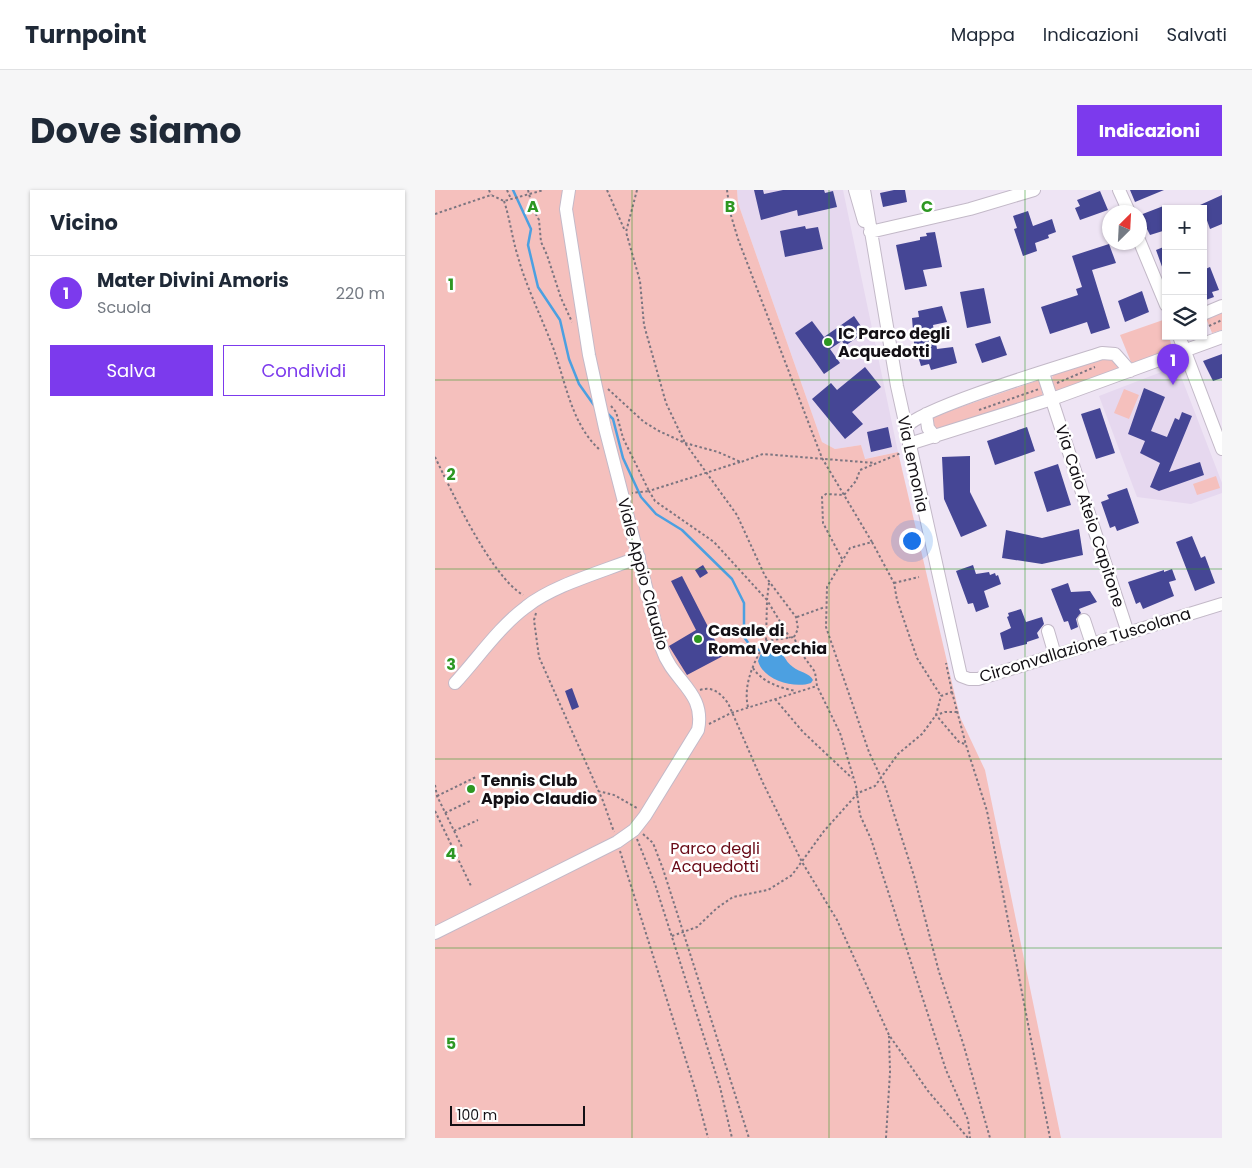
<!DOCTYPE html>
<html lang="it">
<head>
<meta charset="utf-8">
<style>
	body { margin:0; font-family:Poppins,sans-serif; background:#f6f6f7; color:#1f2937 }
	.controls { position:absolute; right:15px; top:15px; display:grid; overflow:hidden; border-radius:0px; box-shadow:0 1px 4px #0004 }
	.controls button { width:45px; height:45px; display:grid; place-items:center; padding:0; border:0; border-bottom:1px solid #e0e1e3; background:#fff; color:#1f2937; font:25px sans-serif }
	.compass { position:absolute; left:667px; top:15px; width:45px; height:45px; border-radius:50%; background:#fff; box-shadow:0 1px 4px #0004; rotate:24deg }
	.scale { position:absolute; left:15px; bottom:12px; width:135px; box-sizing:border-box; padding-left:5px; border:2px solid #131015; border-top:0; font-size:14px; line-height:18px; white-space:nowrap; color:#131015; -webkit-text-stroke:4px #fff; paint-order:stroke }
	.you { position:absolute; left:476px; top:350px; width:18px; height:18px; margin:-12px; border:4px solid #fff; border-radius:50%; background:#1a73e8; box-shadow:0 0 0 8px #1a73e833 }
	.badge { display:grid; place-items:center; width:32px; height:32px; border-radius:50%; background:#7c3aed; color:#fff; font-size:16px; font-weight:700 }
	.pin { position:absolute; translate:-50% -41px; filter:drop-shadow(0 1px 2px #0008) }
	.pin::after { content:''; position:absolute; top:26px; width:18px; height:15px; background:inherit; clip-path:polygon(0 0,100% 0,50% 100%) }
	.list { margin:0; padding:0; list-style:none }
	h2 { display:flex; justify-content:space-between; align-items:center; height:65px; margin:0; padding:0 20px; font-size:21px }
	h2 small { font-size:16px; font-weight:400; color:#747a83 }
	.list li { display:grid; grid-template-columns:32px 1fr auto; gap:15px; align-items:center; box-sizing:border-box; height:75px; padding:0 20px; border-top:1px solid #e0e1e3 }
	.list b { display:block; font-size:19px; white-space:nowrap }
	.list p { margin:0; font-size:16px; white-space:nowrap; color:#747a83 }
	.list em { font-size:16px; font-style:normal; color:#747a83 }
	.actions { display:flex; gap:10px; padding:15px 20px }
	.actions a { flex:1; padding:11px 0; border:1px solid #7c3aed; border-radius:0px; text-align:center; font-size:18px; color:#7c3aed }
	.actions .main { background:#7c3aed; color:#fff }
	.icon { flex:none; width:28px; height:28px; fill:none; stroke:currentColor; stroke-width:2; stroke-linecap:round; stroke-linejoin:round }
	.map { position:relative; flex:none; width:787px; height:948px; overflow:hidden; border-radius:0px }
	header { display:flex; align-items:center; gap:30px; box-sizing:border-box; height:70px; padding:0 25px; background:#fff; border-bottom:1px solid #e0e1e3 }
	header strong { font-size:24px }
	nav { display:flex; gap:28px; margin-inline-start:auto; font-size:18px }
	.intro { display:flex; align-items:center; justify-content:space-between; box-sizing:border-box; height:120px; padding:0 30px }
	h1 { margin:0; font-size:35px }
	.button { padding:12px 22px; border-radius:0px; background:#7c3aed; color:#fff; font-size:18px; font-weight:700 }
	main { display:flex; gap:30px; padding:0 30px }
	aside { flex:1; background:#fff; border-radius:0px; box-shadow:0 1px 4px #0004 }
	.map>svg:first-child { display:block }
	.built { fill:#e6d8ef }
	.green { fill:#f5c0bd }
	.water { fill:#4ca0e1 }
	.lines { fill:none; stroke-linecap:round; stroke-linejoin:round }
	.stream { stroke:#4ca0e1; stroke-width:2.5 }
	.building { fill:#454695 }
	.minor-casing { stroke:#c3b9c8; stroke-width:14 }
	.path { stroke:#7c7580; stroke-width:2; stroke-dasharray:2.5 2.5; stroke-linecap:butt }
	.minor { stroke:#fff; stroke-width:12 }
	.grid { fill:none; stroke:#2d9722; stroke-width:1; stroke-opacity:0.55 }
	.poi-dot { fill:#2d9722; stroke:#fff; stroke-width:2 }
	.labels { text-anchor:middle; dominant-baseline:central; stroke-width:5; stroke-linejoin:round; paint-order:stroke }
	.poi-label { font-size:16px; font-weight:bold; fill:#131015; stroke:#fff; text-anchor:start }
	.street-label { font-size:16px; fill:#131015; stroke:#fff }
	.park-label { font-size:16px; fill:#680916; stroke:#fff }
	.grid-label { font-size:16px; text-anchor:middle; font-weight:bold; fill:#2d9722; stroke:#fff; stroke-width:5; stroke-linejoin:round; paint-order:stroke }
</style>
</head>
<body>
<header>
<strong>Turnpoint</strong>
<nav><a>Mappa</a><a>Indicazioni</a><a>Salvati</a></nav>
</header>
<div class="intro"><h1>Dove siamo</h1><a class="button">Indicazioni</a></div>
<main>
<aside>
<h2>Vicino<small></small></h2>
<ul class="list">
<li><span class="badge">1</span><div><b>Mater Divini Amoris</b><p>Scuola</p></div><em>220 m</em></li>
</ul>
<div class="actions"><a class="main">Salva</a><a>Condividi</a></div>
</aside>
<div class="map">
<svg width="787" height="948" viewBox="0 0 787 948">
	<rect width="100%" height="100%" fill="#eee4f4"/>
	<path class="built" d="M302,0H408L463,262L429,269L426,255L400,259L387,252L303,13Z
		M742,176L787,293V303L756,314L702,307L664,206Z"/>
	<path class="green" d="M0,0H302L303,13L387,252L400,259L426,255L430,269L463,262L525,527L550,580L626,948H0Z
		M787,122V140L777,143L771,128Z
		M728,130L731,146H734L737,158L698,173L696,172L685,145Z
		M672,166L686,177L622,201C618,198 616,189 618,184Z
		M604,190L608,206L502,242L494,228Z
		M689,199L704,205L694,229L679,223Z
		M781,286L785,298L762,305L758,294Z"/>
	<path class="water" d="M338,456C349,461 349,471 358,477C364,482 375,483 378,490L376,493C359,499 328,490 323,471L328,458Z"/>
	<g class="lines">
		<path class="stream" d="M78,0L96,39L93,55L103,97L125,130L134,169L144,194L161,218
			M171,222L178,229L188,268L206,307L221,324L247,340L297,389L309,413V447L314,454L327,462"/>
	</g>
	<path class="building" d="M319,0H328L329,4L348,0H389L390,3L398,1L402,17L363,26L362,20L326,30Z
		M459,0H470L472,12L448,17L445,3Z
		M695,0H729L700,12Z
		M665,1L673,20L645,30L640,18L645,16L642,10Z
		M787,5V34L775,39L768,19L765,15Z
		M731,15V40L715,45L705,25Z
		M593,21L598,36L617,29L621,42L613,45L614,48L600,53L602,61L588,66L579,39L582,38L578,26Z
		M370,36L371,39L383,37L388,59L350,67L345,41Z
		M500,42L507,77L488,80L492,96L470,100L461,55L485,50V47L492,46L491,43Z
		M674,54L681,73L657,80L675,138L656,144L652,132L615,144L606,117L643,105L641,99L647,97L637,66Z
		M731,56V85H730L721,60Z
		M775,77L784,100L777,102L779,107L768,111V80Z
		M549,98L556,133L532,138L525,102Z
		M707,101L714,122L690,132L683,111Z
		M507,116L512,132L498,135L502,159L518,157L522,173L496,180L494,174L486,176L479,153L477,128L484,127L483,121Z
		M419,126L430,142L410,156L407,151L395,159L405,173L389,184L360,143L377,131L389,147Z
		M565,146L572,165L547,173L540,154Z
		M787,164V188L778,191L768,171Z
		M430,177L446,197L417,222L428,234L410,249L377,209L396,193L402,200Z
		M709,198L730,207L716,241L732,247L740,228L744,230L747,222L757,226L734,282L765,272L769,285L724,301L715,297L725,273L705,263L710,251L693,244Z
		M665,218L680,263L661,269L646,224Z
		M453,237L457,257L436,262L432,242Z
		M592,237L600,261L560,275L552,251Z
		M535,266V302L552,336L526,347L509,309L507,267Z
		M623,274L636,315L612,322L599,282Z
		M692,298L704,333L682,341L680,336L675,338L666,312L674,309L672,305Z
		M644,339L648,365L607,374L567,368L571,340L607,348Z
		M757,346L766,368L770,366L780,393L760,401L741,352Z
		M268,375L273,383L265,388L260,380Z
		M538,375L541,384L554,382L555,385L560,383L561,386L563,385L566,394L549,401L554,417L541,422L538,413L533,414L521,381Z
		M737,379L741,390L734,392L739,406L708,419L705,412L701,414L693,392L729,380V382Z
		M247,386L288,466L252,485L234,456L261,440L236,391Z
		M633,393L636,402L655,401L662,412L644,419L646,423L641,429L643,437L636,440L633,431L629,432L616,399Z
		M586,419L591,432L607,427L609,434L602,443L604,448L592,452V454L569,460L565,443L576,438L572,427L574,426L573,423Z
		M137,498L144,517L137,520L130,501Z"/>
	<g class="lines">
		<defs>
			<path id="minor" d="M420,0L429,31
				M429,0L462,196L526,486L534,489H543L787,414
				M684,0L694,22
				M435,42L535,19L599,0
				M704,50L731,115
				M768,124L787,116
				M744,146L787,259
				M608,183L693,443
				M491,224L493,238L500,247
				M471,237C487,217 633,174 667,163L680,164L695,181
				M474,254L617,209L787,147
				M649,430L657,454
				M613,441L620,465
				M20,493C43,468 64,437 91,417C118,395 170,381 204,367
				M0,743L182,652L199,640L210,626L263,540C271,502 238,492 227,459L170,238L154,165L131,19L134,0"/>
		</defs>
		<use href="#minor" class="minor-casing"/>
		<path class="path" d="M54,0L56,5
			M72,0L76,9
			M93,0L98,19L104,30L106,52L112,65L126,108L137,132
			M172,0L190,41
			M202,0L191,42L205,91L209,135L231,213L250,253L302,325L330,386L361,427L363,439L359,447L364,460L380,482L382,496L405,543L421,596L425,625L436,649L511,880L533,930L535,948
			M292,0L295,22L303,49L387,268L437,352L415,358L392,397L391,437L434,562L450,596L479,686L504,782L528,853L555,948
			M69,11C75,29 77,48 83,67C92,99 107,128 119,160C131,194 137,235 165,260
			M0,24L56,5L69,11L109,0
			M774,136L787,130
			M622,193L660,177
			M173,199L209,232L224,241L250,253L283,262L306,272L328,264L440,273
			M176,216L181,222L188,248L214,301L197,303
			M544,220L604,199
			M0,267C17,302 56,386 88,405
			M305,272L214,301L220,311L279,352L332,410L331,451
			M437,352L459,393L462,410L482,468L506,506
			M407,369L388,333L387,307L391,304L409,305L421,291L425,280L466,263
			M334,393L332,410L355,448
			M459,393L484,387
			M101,423L99,430L104,467L168,611L179,642
			M362,427L390,417
			M318,478C327,492 345,498 361,501
			M265,500C278,496 285,503 293,513L328,593L367,672L402,730L454,845L493,901L533,948
			M517,502L531,555L552,621L615,948
			M340,509L368,542L417,588
			M313,517C308,496 318,473 329,455L331,451L359,447
			M522,522H510L501,525L524,552L530,554
			M274,534L296,523L382,496
			M0,595L2,606L27,657
			M163,601L179,605L202,618
			M2,606L41,587
			M0,621L36,696
			M10,623L35,611
			M19,641L43,630
			M208,644L218,653L228,679L314,948
			M202,649L220,694L285,897L297,948
			M185,661L261,902L273,948
			M237,746L262,737L282,718L298,707L333,700L357,685L389,641L423,603L440,596L463,564L487,544L501,525L506,506L517,502L511,473
			M451,948L455,882L454,846"/>
		<use href="#minor" class="minor"/>
	</g>
	<path class="grid" d="M197,0V948M394,0V948M590,0V948M0,190H787M0,379H787M0,569H787M0,758H787"/>
	<g class="poi-dot">
		<circle cx="393" cy="152" r="5"/>
		<circle cx="263" cy="449" r="5"/>
		<circle cx="36" cy="599" r="5"/>
	</g>
	<g class="labels">
		<g class="poi-label">
			<text x="403" y="143">IC Parco degli<tspan x="403" dy="18">Acquedotti</tspan></text>
			<text x="273" y="440">Casale di<tspan x="273" dy="18">Roma Vecchia</tspan></text>
			<text x="46" y="590">Tennis Club<tspan x="46" dy="18">Appio Claudio</tspan></text>
		</g>
		<g class="street-label">
			<text transform="translate(478 274) rotate(78)">Via Lemonia</text>
			<text transform="translate(655 326) rotate(72)">Via Caio Ateio Capitone</text>
			<text transform="translate(208 384) rotate(75)">Viale Appio Claudio</text>
			<text transform="translate(650 455) rotate(-17)">Circonvallazione Tuscolana</text>
		</g>
		<g class="park-label">
			<text x="280" y="658">Parco degli<tspan x="280" dy="18">Acquedotti</tspan></text>
		</g>
	</g>
	<g class="grid-label">
		<text x="98" y="22">A</text>
		<text x="295" y="22">B</text>
		<text x="492" y="22">C</text>
		<text x="16" y="100">1</text>
		<text x="16" y="290">2</text>
		<text x="16" y="480">3</text>
		<text x="16" y="669">4</text>
		<text x="16" y="859">5</text>
	</g>
</svg>
<div class="controls">
<button>+</button>
<button>−</button>
<button><svg class="icon" aria-label="layers" viewBox="0 0 24 24"><path d="M12 4l9 5-9 5-9-5zM3 14l9 5 9-5"/></svg></button>
</div>
<svg class="compass" viewBox="-18 -18 36 36"><path d="M0-13l5 13h-10z" fill="#e53935"/><path d="M0 13l5-13h-10z" fill="#747a83"/></svg>
<div class="scale">100 m</div>
<div class="you"></div>
<div class="pin badge" style="left:738px;top:195px">1</div>
</div>
</main>
</body>
</html>
